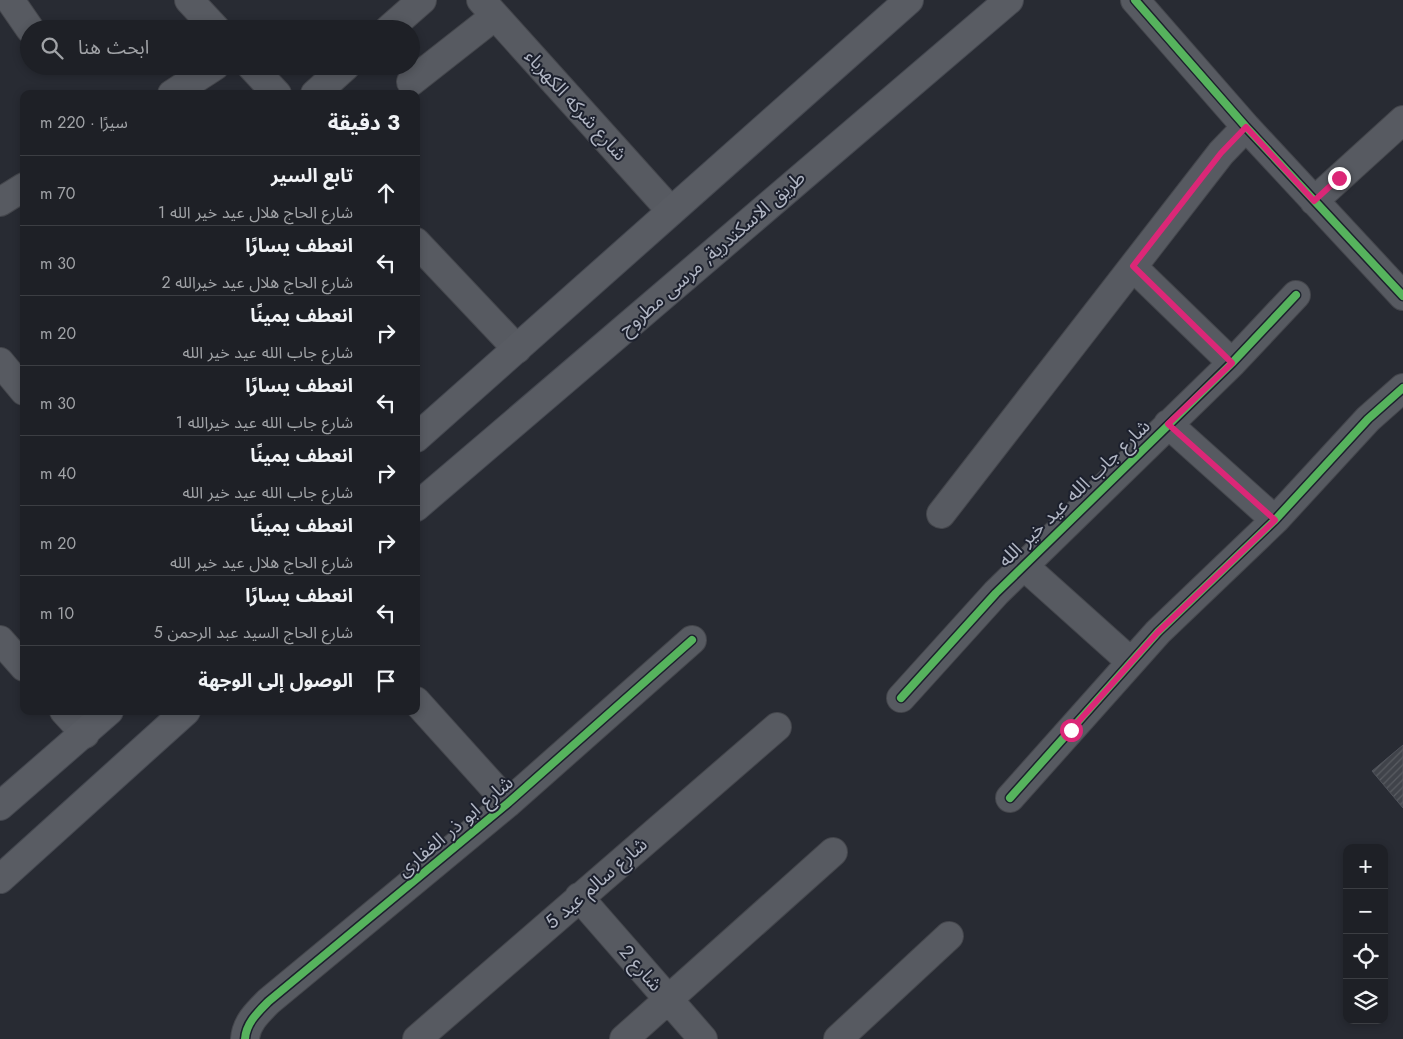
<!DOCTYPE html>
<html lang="ar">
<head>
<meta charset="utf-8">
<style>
	body { margin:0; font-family:Jost,"Noto Sans Arabic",sans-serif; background:#26282e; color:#f1f3f6; direction:rtl }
	.controls { position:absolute; right:15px; bottom:15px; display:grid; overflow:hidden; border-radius:10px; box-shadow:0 2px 8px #0003 }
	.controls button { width:45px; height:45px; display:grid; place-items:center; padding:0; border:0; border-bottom:1px solid #3c3e43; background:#1e2026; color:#f1f3f6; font:25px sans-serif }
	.stop { position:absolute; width:15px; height:15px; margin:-11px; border:4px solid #db2777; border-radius:50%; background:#fff }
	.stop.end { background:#db2777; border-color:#fff; box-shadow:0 1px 5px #0008 }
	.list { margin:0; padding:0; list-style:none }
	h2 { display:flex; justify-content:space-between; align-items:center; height:65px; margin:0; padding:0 20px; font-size:21px }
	h2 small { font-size:16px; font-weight:400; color:#a1a3a7 }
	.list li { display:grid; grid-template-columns:32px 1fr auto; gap:15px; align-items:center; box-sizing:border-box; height:70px; padding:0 20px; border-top:1px solid #3c3e43 }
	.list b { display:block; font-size:19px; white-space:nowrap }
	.list p { margin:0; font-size:16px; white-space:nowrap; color:#a1a3a7 }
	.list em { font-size:16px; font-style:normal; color:#a1a3a7 }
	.icon { flex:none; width:28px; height:28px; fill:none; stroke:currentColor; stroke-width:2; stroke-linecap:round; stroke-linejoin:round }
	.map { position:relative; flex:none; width:1403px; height:1039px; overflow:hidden; direction:ltr }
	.search { position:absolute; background:#1e2026; box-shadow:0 2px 8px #0003; left:20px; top:20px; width:400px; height:55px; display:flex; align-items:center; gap:12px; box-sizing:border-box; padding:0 18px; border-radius:28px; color:#a1a3a7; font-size:19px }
	.panel { position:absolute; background:#1e2026; box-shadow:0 2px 8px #0003; left:20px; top:90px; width:400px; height:625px; border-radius:10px; direction:rtl }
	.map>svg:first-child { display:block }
	.building { fill:url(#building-hatch); stroke:#50535b }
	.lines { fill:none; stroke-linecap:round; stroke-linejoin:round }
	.street-casing { stroke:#44464c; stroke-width:30 }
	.primary-casing { stroke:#454850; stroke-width:30 }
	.street { stroke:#575a61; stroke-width:28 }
	.primary { stroke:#595c63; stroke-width:28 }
	.cycleway-casing { stroke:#1c202d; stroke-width:11 }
	.cycleway { stroke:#56b35d; stroke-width:8 }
	.route { stroke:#db2777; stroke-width:6 }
	.labels { text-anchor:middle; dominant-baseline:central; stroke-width:4; stroke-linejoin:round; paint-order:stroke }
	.street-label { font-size:19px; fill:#b1b6c4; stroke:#1c202d }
</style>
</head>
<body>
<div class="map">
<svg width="1403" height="1039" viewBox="0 0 1403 1039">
	<defs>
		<pattern id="building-hatch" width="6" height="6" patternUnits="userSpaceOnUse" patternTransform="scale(1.25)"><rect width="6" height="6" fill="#40434a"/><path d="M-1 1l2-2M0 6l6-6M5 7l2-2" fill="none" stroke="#595c62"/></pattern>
	</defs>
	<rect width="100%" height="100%" fill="#282b33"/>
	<path class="building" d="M1403,745V808L1372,771Z"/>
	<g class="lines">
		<defs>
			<path id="street" d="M10,0L30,29
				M189,0L216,29
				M481,0L671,211
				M1135,0L1246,127L1403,296
				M389,29L422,0
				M251,66L277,94
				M411,82L495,16
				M172,94L215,66
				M315,94L346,66
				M1314,201L1403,120
				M0,202L24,187
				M416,242L517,349
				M1133,267L1232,363
				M0,362L24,391
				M1168,424L1275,520
				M941,514L1221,153L1246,127
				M1024,566L1131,662
				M0,640L24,667
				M901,698L996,593L1232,363L1296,295
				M416,701L508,803
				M64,711L85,734
				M1010,798L1158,632L1275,520L1368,419L1403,388
				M579,897L703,1039
				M245,1039C246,1023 258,1012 269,1001L508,803L692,640
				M417,1039L777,727
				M624,1039L833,852
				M838,1039L949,936"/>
			<path id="primary" d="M416,438L909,0
				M416,507L1009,0
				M0,806L109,711
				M0,879L186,711"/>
		</defs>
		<use href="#street" class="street-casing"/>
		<use href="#primary" class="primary-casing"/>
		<use href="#street" class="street"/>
		<use href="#primary" class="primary"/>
		<defs>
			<path id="cycleway" d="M1135,0L1246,127L1403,296
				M901,698L996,593L1232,363L1296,295
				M1010,798L1158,632L1275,520L1368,419L1403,388
				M245,1039C246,1023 258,1012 269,1001L508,803L692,640"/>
		</defs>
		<use href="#cycleway" class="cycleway-casing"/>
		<use href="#cycleway" class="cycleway"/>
	</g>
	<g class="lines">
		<path class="route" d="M1071,730L1158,632L1275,520L1168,424L1232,363L1133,266L1221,153L1246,127L1314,201L1339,178"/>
	</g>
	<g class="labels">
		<g class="street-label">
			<text transform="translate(576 105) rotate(48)">شارع شركه الكهرباء</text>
			<text transform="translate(712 253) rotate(-41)">طريق الاسكندرية, مرسى مطروح</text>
			<text transform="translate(1074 493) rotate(-44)">شارع جاب الله عيد خير الله</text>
			<text transform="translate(455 826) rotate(-40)">شارع ابو ذر الغفارى</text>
			<text transform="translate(596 883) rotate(-41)">شارع سالم عيد 5</text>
			<text transform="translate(641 968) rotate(49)">شارع 2</text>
		</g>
	</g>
</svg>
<div class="controls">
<button>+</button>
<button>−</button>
<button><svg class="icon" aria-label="locate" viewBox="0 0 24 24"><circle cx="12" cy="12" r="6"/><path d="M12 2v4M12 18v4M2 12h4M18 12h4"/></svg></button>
<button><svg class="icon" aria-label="layers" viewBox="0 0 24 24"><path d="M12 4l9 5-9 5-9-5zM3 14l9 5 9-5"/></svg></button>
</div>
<div class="stop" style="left:1071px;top:730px"></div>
<div class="stop end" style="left:1339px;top:178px"></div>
<div class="search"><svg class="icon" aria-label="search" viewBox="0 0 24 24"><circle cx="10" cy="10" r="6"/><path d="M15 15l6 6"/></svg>ابحث هنا</div>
<section class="panel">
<h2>3 دقيقة<small>سيرًا · 220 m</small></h2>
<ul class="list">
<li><svg class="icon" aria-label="ahead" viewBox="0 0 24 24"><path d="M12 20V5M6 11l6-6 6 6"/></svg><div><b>تابع السير</b><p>شارع الحاج هلال عيد خير الله 1</p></div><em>70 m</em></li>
<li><svg class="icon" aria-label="left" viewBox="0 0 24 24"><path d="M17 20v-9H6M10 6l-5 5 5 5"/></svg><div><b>انعطف يسارًا</b><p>شارع الحاج هلال عيد خيرالله 2</p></div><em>30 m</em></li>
<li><svg class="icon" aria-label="right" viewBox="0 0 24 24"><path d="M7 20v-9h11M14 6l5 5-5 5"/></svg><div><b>انعطف يمينًا</b><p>شارع جاب الله عيد خير الله</p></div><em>20 m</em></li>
<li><svg class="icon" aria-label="left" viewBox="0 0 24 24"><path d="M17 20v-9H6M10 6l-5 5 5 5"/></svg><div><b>انعطف يسارًا</b><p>شارع جاب الله عيد خيرالله 1</p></div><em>30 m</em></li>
<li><svg class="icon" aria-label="right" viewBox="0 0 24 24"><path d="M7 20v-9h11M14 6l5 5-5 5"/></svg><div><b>انعطف يمينًا</b><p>شارع جاب الله عيد خير الله</p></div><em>40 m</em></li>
<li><svg class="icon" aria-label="right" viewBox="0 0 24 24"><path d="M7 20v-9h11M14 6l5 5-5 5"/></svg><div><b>انعطف يمينًا</b><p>شارع الحاج هلال عيد خير الله</p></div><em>20 m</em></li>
<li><svg class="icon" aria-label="left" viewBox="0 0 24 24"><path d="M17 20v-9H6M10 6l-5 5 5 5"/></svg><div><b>انعطف يسارًا</b><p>شارع الحاج السيد عبد الرحمن 5</p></div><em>10 m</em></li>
<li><svg class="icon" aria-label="arrive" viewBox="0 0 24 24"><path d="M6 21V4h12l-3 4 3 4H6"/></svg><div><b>الوصول إلى الوجهة</b></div></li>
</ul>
</section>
</div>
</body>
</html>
